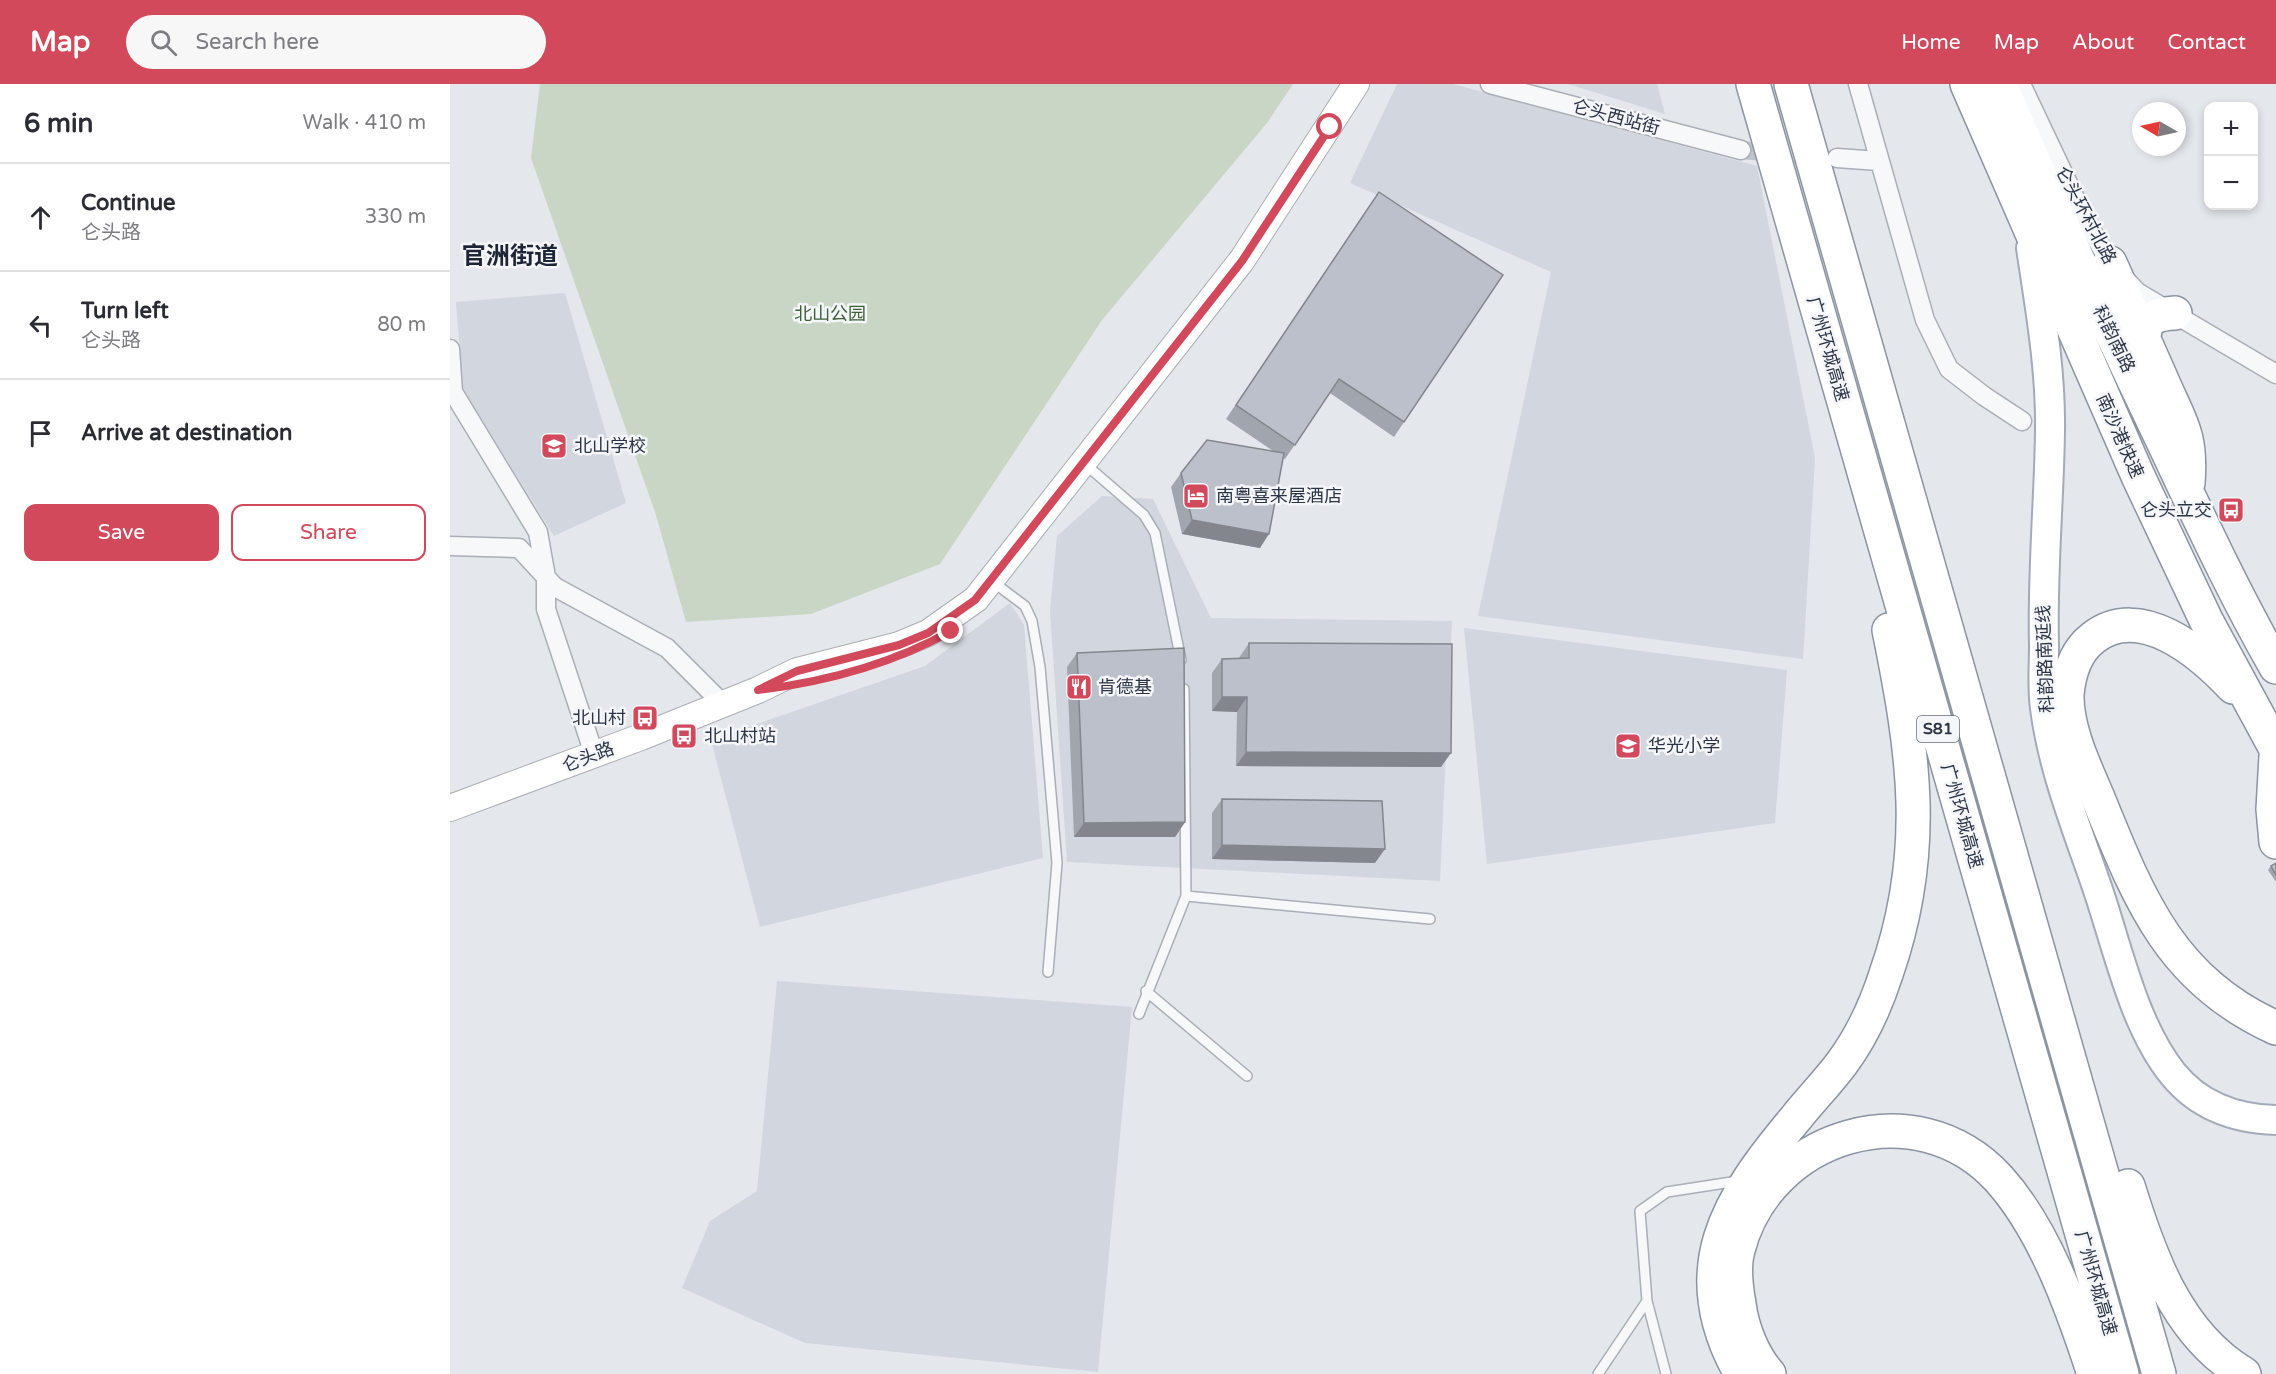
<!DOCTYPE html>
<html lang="en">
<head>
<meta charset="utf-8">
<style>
	body { margin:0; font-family:"Varela Round","Noto Sans SC",sans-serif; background:#f7f7f7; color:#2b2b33 }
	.controls { position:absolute; right:18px; top:18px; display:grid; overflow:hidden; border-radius:12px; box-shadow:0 3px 9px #0003 }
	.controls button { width:54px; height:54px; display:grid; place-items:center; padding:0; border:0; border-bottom:2px solid #e1e1e2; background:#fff; color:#2b2b33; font:30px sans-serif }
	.compass { position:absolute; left:1682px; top:18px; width:54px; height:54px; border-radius:50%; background:#fff; box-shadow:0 3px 9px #0003; rotate:279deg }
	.stop { position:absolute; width:18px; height:18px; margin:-14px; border:4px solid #d1495b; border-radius:50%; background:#fff }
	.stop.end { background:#d1495b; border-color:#fff; box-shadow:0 2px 6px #0008 }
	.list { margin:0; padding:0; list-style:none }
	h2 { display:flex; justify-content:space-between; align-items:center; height:78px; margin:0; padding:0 24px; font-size:26px }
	h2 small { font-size:20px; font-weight:400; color:#7c7c81 }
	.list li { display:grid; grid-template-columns:39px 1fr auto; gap:18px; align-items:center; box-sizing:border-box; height:108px; padding:0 24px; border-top:2px solid #e1e1e2 }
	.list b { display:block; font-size:22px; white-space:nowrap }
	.list p { margin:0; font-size:20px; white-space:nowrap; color:#7c7c81 }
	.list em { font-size:20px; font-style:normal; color:#7c7c81 }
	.actions { display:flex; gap:12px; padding:18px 24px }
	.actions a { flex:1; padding:14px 0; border:2px solid #d1495b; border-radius:12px; text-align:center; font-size:21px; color:#d1495b }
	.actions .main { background:#d1495b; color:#fff }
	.icon { flex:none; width:33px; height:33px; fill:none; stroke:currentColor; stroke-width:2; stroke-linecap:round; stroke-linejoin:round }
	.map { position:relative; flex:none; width:1826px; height:1290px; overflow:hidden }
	header { display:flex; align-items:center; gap:36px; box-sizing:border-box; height:84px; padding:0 30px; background:#d1495b; color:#fff }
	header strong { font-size:28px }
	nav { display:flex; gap:33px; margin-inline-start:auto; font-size:21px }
	.search { width:420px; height:54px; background:#f7f7f7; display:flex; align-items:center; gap:15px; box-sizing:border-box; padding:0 21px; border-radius:33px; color:#7c7c81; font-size:22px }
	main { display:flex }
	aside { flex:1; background:#fff }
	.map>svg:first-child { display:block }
	.built { fill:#d2d6de }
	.green { fill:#c9d6c5 }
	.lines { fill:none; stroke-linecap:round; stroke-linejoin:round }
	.street-tunnel { stroke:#bfc3cb; stroke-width:18; stroke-dasharray:18 9; stroke-linecap:butt }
	.lane-casing { stroke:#a9aeb7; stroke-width:12 }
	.street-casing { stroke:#a9aeb7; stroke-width:21 }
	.secondary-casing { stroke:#a9aeb7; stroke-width:28 }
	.primary-casing { stroke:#a3abb8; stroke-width:32 }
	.highway-casing { stroke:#8b94a3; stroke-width:36 }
	.lane { stroke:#f7f8fa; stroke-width:9 }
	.street { stroke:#f7f8fa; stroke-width:18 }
	.secondary { stroke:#fff; stroke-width:26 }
	.primary { stroke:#fff; stroke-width:28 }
	.highway { stroke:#fff; stroke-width:33 }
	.wall { fill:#a1a5ae }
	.shaded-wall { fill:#83868d }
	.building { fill:#bbc0ca; stroke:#83868d; stroke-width:1.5 }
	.route { stroke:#d1495b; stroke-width:8 }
	.labels { text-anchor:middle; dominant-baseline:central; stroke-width:5; stroke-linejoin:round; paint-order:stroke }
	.shield { fill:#f4f6f9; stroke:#676e7b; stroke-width:1.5 }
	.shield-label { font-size:16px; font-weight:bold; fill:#2b3445 }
	.street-label { font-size:18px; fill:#2b3445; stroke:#f4f6f9 }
	.park-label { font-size:18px; fill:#3f6138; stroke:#f4f6f9 }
	.poi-label { font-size:18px; fill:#2b3445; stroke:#f4f6f9; text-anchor:start }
	.district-label { font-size:24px; font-weight:bold; fill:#1d2536; stroke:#f4f6f9 }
</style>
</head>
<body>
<header>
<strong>Map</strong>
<div class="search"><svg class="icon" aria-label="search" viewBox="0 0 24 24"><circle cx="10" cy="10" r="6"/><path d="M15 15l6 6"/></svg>Search here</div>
<nav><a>Home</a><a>Map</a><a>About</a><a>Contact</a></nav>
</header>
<main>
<aside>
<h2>6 min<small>Walk · 410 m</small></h2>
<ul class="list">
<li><svg class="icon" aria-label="ahead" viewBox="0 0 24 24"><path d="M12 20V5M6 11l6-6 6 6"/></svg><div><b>Continue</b><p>仑头路</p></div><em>330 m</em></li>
<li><svg class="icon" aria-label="left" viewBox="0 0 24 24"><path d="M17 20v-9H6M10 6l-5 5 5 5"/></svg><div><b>Turn left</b><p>仑头路</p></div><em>80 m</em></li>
<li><svg class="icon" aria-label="arrive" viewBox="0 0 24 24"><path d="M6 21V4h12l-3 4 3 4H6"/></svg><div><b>Arrive at destination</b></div></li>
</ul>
<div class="actions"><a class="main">Save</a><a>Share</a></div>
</aside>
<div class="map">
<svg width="1826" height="1290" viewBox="0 0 1826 1290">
	<rect width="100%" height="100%" fill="#e4e7ec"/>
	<path class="built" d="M947,0H1003L1307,82L1365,374L1353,575L1028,532L1101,188L900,99Z
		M1118,0H1207L1215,30Z
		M115,209L176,419L104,452L13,305L6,218Z
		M652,412L703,415L761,534L1002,537L990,797L617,778L600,527L607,452Z
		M560,519L574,541L593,774L310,843L261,656L475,582Z
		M1014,544L1337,586L1325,739L1037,780Z
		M327,897L682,923L648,1288L355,1259L232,1204L260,1137L307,1107Z"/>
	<path class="green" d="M90,0H843L817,39L652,236L490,480L361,530L236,538L206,431L81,74Z"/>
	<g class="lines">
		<path class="street-tunnel" d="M1291,66L1367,72"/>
		<defs>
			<path id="lane" d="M642,386L694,431L705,449L731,576
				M551,504L575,522L582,537L590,583L607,779L598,888
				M736,812L980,835
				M696,907L797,992
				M689,930L736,812L734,605
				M1148,1290L1197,1217
				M1216,1290L1197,1217L1190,1127L1217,1108L1288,1097"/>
			<path id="street" d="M1040,0L1291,66
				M1408,0L1475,236L1499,285L1534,312L1572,337
				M1571,0L1635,135L1660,179L1687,208L1826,290
				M1387,74L1429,77
				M0,265L3,308L88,448L96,493V525L144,670
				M0,462L69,464L105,503L217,564L273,620"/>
			<path id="secondary" d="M0,724L191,653L308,606L347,587L449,561L478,549L526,515L792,176L906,0"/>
			<path id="primary" d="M1581,164C1590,224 1601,286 1600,347C1599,419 1592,489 1594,561C1594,582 1592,604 1595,624C1603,687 1628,747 1648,806C1668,865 1684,942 1723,990C1749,1022 1786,1035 1826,1036"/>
			<path id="highway" d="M1303,0L1672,1290
				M1341,0L1709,1290
				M1517,0L1688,392L1756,536L1826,665
				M1550,0C1600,117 1653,232 1708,347C1746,427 1782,506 1826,583
				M1660,179C1677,217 1694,255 1711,294C1729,337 1742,348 1738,399
				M1694,254C1695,234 1705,230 1725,229
				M1783,603C1750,568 1690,517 1643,554C1626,567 1619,589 1617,610C1616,645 1635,683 1648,714C1689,815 1720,896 1826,944
				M1826,672L1823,725L1826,758
				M1678,1102C1700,1173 1727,1250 1794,1290
				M1291,1290C1232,1186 1277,1116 1346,1034C1361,1015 1378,998 1392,979C1412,952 1426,921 1436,890C1479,767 1464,670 1439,546
				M1319,1290C1303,1272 1292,1244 1289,1220C1286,1203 1283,1183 1288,1166C1317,1051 1466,1004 1549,1095C1595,1146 1623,1226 1644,1290"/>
		</defs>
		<use href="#lane" class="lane-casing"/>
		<use href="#street" class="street-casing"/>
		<use href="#secondary" class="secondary-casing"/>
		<use href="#primary" class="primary-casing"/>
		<use href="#highway" class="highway-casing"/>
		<use href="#lane" class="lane"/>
		<use href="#street" class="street"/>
		<use href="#secondary" class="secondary"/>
		<use href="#primary" class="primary"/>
		<use href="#highway" class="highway"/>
	</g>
	<path class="wall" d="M919,122L954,338L944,353L880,309L835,375L833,374L810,464L732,450L721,403L731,389L823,367L776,335Z
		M799,559L991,683L786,682L787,628L762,627V589L772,575L789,574Z
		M627,569L735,738L725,753H624L617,583Z
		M772,715L925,779L762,775V729Z
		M1826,779V798L1818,786L1821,782Z"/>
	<path class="shaded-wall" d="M742,436L819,450L810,464L732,450Z
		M772,613H797L787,628L762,627Z
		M796,668L1001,669L991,683L786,682Z
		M735,738L725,753H624L634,739Z
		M772,761L935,765L925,779L762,775Z"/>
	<path class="building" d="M929,108L1053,191L954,338L889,295L845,361L786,321Z
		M757,356L834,369L819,450L742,436L731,389Z
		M799,559L1002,560L1001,669L796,668L797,613H772V575L799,574Z
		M734,564L735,738L634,739L627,569Z
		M772,715L932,717L935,765L772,761Z
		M1826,779V791L1821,782Z"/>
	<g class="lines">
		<path class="route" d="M501,547C442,580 375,598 308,606L347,587L449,561L478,549L525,516L792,177L880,43"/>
	</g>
	<defs>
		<symbol id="school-square" viewBox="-11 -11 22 22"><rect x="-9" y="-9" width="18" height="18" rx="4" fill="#d1495b" stroke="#f4f6f9"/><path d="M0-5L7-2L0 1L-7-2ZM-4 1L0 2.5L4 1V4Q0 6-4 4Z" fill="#fff"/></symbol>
		<symbol id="hotel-square" viewBox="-11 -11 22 22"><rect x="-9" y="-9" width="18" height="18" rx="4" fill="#d1495b" stroke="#f4f6f9"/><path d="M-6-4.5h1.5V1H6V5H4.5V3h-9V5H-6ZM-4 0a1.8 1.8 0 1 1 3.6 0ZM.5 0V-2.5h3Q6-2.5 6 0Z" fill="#fff"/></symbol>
		<symbol id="bus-square" viewBox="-11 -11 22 22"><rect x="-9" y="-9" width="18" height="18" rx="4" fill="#d1495b" stroke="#f4f6f9"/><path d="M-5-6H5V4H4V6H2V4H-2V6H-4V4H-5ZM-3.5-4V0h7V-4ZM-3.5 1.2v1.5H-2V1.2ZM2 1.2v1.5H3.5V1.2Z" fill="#fff"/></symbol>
		<symbol id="restaurant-square" viewBox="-11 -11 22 22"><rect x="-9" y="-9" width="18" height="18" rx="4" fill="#d1495b" stroke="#f4f6f9"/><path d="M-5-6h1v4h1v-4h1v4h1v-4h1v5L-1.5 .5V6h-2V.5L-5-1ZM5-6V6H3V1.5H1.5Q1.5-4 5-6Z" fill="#fff"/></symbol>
	</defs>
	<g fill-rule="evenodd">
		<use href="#school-square" x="89" y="347" width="30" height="30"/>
		<use href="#hotel-square" x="731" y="397" width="30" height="30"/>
		<use href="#bus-square" x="1766" y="411" width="30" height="30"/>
		<use href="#restaurant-square" x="614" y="588" width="30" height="30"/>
		<use href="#bus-square" x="180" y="619" width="30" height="30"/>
		<use href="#bus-square" x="219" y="637" width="30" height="30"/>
		<use href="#school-square" x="1163" y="647" width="30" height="30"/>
	</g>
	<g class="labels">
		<rect class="shield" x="1467" y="632" width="42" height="26" rx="4.5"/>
		<g class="shield-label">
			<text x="1488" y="645">S81</text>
		</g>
		<g class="street-label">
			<text transform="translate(1166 33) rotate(15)">仑头西站街</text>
			<text transform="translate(1636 131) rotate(62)">仑头环村北路</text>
			<text transform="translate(1664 255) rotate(64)">科韵南路</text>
			<text transform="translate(1378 265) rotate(74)">广州环城高速</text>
			<text transform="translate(1670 352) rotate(66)">南沙港快速</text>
			<text transform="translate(1595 575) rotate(-92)">科韵路南延线</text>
			<text transform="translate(138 673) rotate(-21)">仑头路</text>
			<text transform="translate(1512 732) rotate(74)">广州环城高速</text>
			<text transform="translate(1646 1199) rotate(74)">广州环城高速</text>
		</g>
		<g class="park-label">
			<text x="380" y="230">北山公园</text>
		</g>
		<g class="poi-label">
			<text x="124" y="362">北山学校</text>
			<text x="766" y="412">南粤喜来屋酒店</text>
			<text x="1762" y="426" text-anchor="end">仑头立交</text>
			<text x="648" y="603">肯德基</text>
			<text x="176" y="634" text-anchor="end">北山村</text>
			<text x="254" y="652">北山村站</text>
			<text x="1198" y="662">华光小学</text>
		</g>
		<g class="district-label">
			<text x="60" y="172">官洲街道</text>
		</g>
	</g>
</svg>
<div class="controls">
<button>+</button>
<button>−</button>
</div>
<svg class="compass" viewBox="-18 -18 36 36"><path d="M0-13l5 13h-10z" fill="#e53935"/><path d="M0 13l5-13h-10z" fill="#7c7c81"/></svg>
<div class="stop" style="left:880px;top:43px"></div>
<div class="stop end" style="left:501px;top:547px"></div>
</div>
</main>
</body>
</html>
